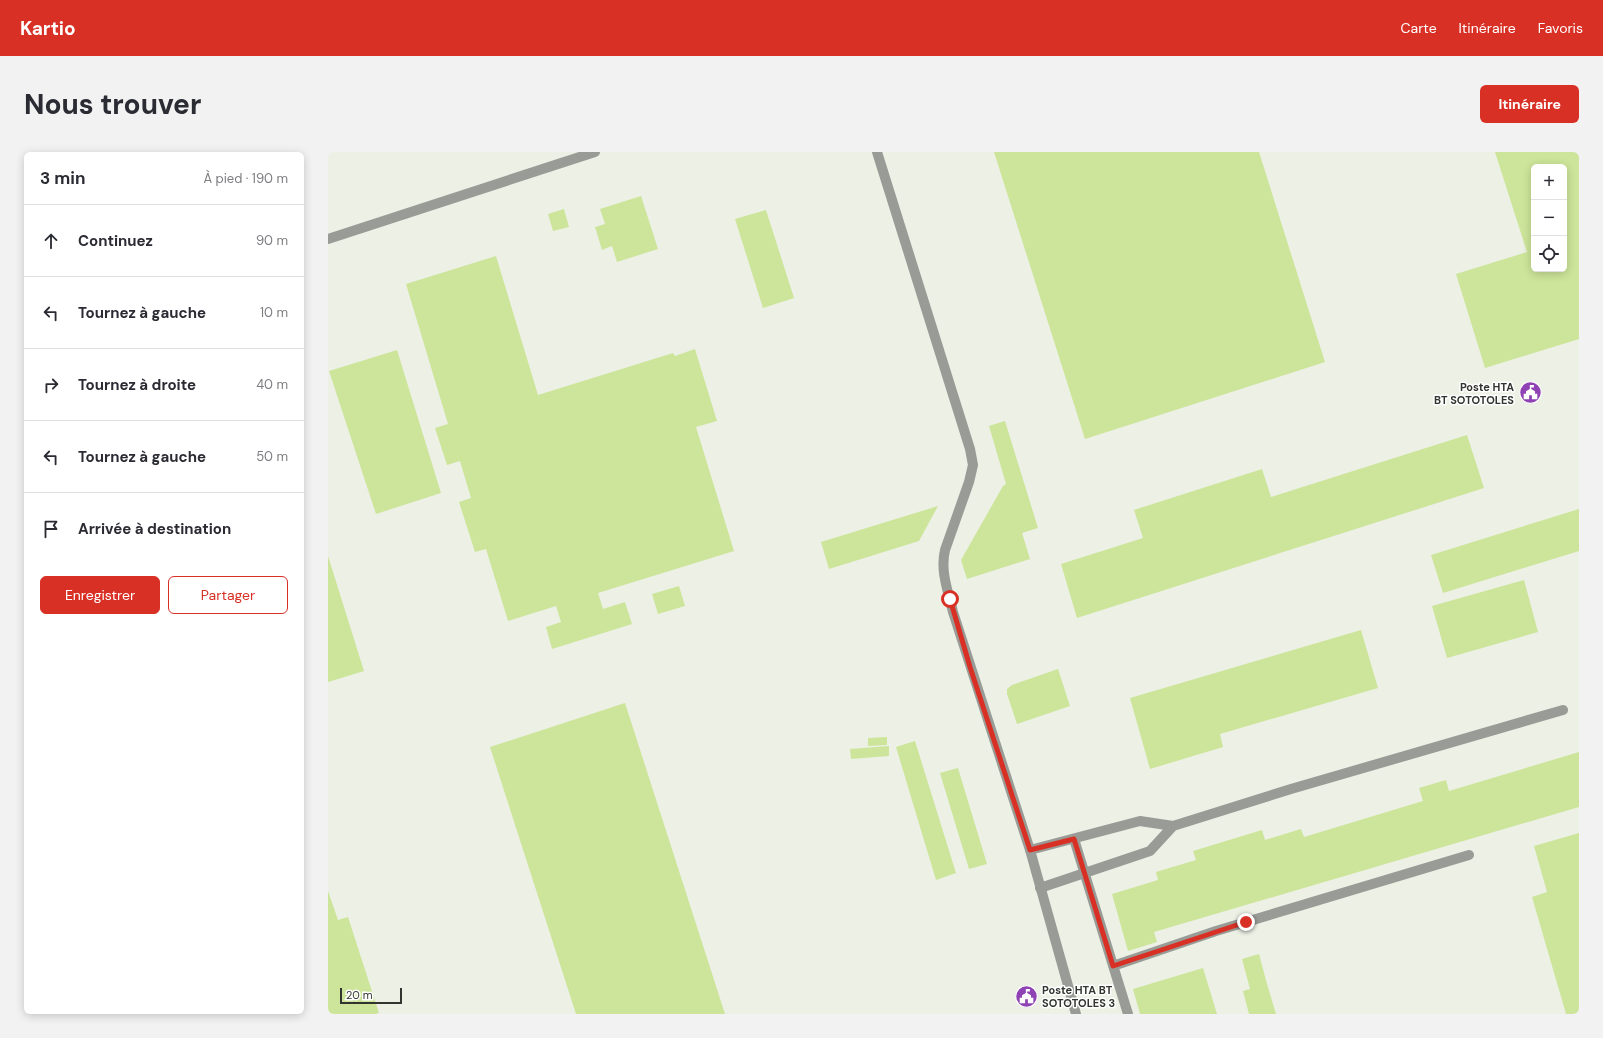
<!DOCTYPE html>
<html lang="fr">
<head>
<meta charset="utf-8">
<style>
	body { margin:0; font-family:"DM Sans",sans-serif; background:#f2f2f3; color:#2b2b33 }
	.controls { position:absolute; right:12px; top:12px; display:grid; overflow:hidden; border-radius:6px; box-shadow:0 2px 10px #0003 }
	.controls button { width:36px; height:36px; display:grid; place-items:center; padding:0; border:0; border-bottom:1px solid #e1e1e2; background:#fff; color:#2b2b33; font:20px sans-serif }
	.scale { position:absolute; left:12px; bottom:10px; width:62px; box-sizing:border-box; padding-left:4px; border:2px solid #323430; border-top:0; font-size:11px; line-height:14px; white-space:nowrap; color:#323430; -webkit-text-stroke:3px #fff; paint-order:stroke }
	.stop { position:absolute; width:12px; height:12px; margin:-9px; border:3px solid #d93025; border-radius:50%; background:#fff }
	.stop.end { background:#d93025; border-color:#fff; box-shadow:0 1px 4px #0008 }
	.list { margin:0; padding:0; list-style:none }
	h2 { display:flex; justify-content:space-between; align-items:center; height:52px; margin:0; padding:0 16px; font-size:17px }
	h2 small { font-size:13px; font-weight:400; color:#7c7c81 }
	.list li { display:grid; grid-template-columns:26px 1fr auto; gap:12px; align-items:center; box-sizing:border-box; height:72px; padding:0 16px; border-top:1px solid #e1e1e2 }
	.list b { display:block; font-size:15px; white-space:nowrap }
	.list em { font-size:13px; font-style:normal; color:#7c7c81 }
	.actions { display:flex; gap:8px; padding:12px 16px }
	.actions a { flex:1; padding:9px 0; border:1px solid #d93025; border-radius:6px; text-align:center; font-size:14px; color:#d93025 }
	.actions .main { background:#d93025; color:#fff }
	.icon { flex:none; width:22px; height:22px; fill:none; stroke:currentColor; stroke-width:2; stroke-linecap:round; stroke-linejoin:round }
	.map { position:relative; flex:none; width:1251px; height:862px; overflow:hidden; border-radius:6px }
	header { display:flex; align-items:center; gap:24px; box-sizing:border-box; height:56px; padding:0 20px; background:#d93025; color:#fff }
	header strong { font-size:19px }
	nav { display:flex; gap:22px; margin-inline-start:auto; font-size:14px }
	.intro { display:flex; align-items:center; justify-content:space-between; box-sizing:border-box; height:96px; padding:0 24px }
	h1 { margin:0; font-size:28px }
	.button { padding:10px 18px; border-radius:6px; background:#d93025; color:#fff; font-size:14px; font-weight:700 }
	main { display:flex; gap:24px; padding:0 24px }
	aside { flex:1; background:#fff; border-radius:6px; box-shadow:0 2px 10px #0003 }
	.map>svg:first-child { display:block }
	.building { fill:#cde59a; fill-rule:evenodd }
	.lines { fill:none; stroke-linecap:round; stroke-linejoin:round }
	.service { stroke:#999b96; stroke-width:10 }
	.minor { stroke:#999b96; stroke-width:10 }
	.route { stroke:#d93025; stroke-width:5 }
	.labels { text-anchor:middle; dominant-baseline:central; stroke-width:3; stroke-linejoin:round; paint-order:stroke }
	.poi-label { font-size:11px; font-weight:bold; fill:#323430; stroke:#fff; text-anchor:end }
</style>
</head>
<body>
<header>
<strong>Kartio</strong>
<nav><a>Carte</a><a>Itinéraire</a><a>Favoris</a></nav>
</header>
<div class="intro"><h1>Nous trouver</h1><a class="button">Itinéraire</a></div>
<main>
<aside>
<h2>3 min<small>À pied · 190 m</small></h2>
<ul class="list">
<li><svg class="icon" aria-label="ahead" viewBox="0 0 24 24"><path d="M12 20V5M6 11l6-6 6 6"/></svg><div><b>Continuez</b></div><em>90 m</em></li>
<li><svg class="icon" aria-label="left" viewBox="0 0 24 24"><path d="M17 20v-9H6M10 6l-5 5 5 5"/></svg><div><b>Tournez à gauche</b></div><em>10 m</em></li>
<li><svg class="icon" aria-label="right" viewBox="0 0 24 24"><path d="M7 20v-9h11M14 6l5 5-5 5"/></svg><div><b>Tournez à droite</b></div><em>40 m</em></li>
<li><svg class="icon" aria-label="left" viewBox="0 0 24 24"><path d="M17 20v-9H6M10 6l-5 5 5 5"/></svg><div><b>Tournez à gauche</b></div><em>50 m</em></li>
<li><svg class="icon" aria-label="arrive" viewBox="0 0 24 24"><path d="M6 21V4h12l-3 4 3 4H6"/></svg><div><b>Arrivée à destination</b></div></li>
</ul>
<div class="actions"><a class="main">Enregistrer</a><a>Partager</a></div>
</aside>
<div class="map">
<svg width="1251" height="862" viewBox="0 0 1251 862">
	<rect width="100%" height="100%" fill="#ecf0e5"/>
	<path class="building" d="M666,0H931L997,210L757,287Z
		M1167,0H1251V187L1157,216L1128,122L1199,100ZM1206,15H1236V117H1206Z
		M313,44L330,97L289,110L284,94L274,98L267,75L277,72L272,57Z
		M236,57L241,75L225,79L220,62Z
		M438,58L466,146L435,156L407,67Z
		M168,104L210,243L345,201L347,204L367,197L389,269L368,275L406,399L270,441L275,457L297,450L304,472L224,497L218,475L233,470L228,454L180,469L158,397L147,400L131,350L143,346L132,309L119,313L107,276L120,272L78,132Z
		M69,198L113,341L48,362L1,219Z
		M677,269L710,376L694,381L702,407L639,427L633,408L675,334L678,332L661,274Z
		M1139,283L1156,336L749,466L733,412L815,386L806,358L934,317L943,345Z
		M610,354L591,389L501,417L493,390Z
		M1251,357V399L1115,441L1103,403Z
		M0,404L36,519L0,530Z
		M1196,428L1210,480L1119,506L1104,454Z
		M351,434L357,454L330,462L324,442Z
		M1033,478L1050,536L892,582L895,595L822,617L802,546Z
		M730,517L742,554L689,572L679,542V537L684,533Z
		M297,551L397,862H248L162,595Z
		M559,585V593L540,594V586Z
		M587,589L628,721L608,728L568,595Z
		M561,594V604L523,607L522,597Z
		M1251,600V655L826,780L829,790L800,799L784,742L830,728L828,720L868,708L865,699L934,678L937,688L973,677L976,685L1095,649L1091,636L1118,628L1121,639Z
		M630,616L659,712L641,717L612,621Z
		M1251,681V862H1238L1204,745L1219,740L1206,694Z
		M0,739L10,768L20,765L51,861L47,862H0Z
		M931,802L939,832L948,862H921L915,839L922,837L914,807Z
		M875,816L889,862H812L805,837Z"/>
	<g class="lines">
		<path class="service" d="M0,87L267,0
			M746,687L800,862
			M702,698L812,669L845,674L963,637L1235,558
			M712,736L822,699L845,674
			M785,814L888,779L1141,703"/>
		<path class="minor" d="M549,0L642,297L645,313L641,330L617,398C612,419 620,439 625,460L702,698L748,862"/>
	</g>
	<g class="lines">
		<path class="route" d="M622,447L642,515L702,698L746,687L785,814L918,770"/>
	</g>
	<defs>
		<symbol id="civic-disc" viewBox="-11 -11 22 22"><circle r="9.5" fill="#8f42b3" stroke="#fff"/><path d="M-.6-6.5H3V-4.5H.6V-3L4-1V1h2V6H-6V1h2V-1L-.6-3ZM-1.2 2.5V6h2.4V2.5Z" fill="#fff"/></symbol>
	</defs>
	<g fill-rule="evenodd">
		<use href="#civic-disc" x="1190" y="228" width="25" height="25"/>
		<use href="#civic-disc" x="686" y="832" width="25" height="25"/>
	</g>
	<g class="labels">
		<g class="poi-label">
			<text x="1186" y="235">Poste HTA<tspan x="1186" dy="13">BT SOTOTOLES</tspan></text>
			<text x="714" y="838" text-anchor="start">Poste HTA BT<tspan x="714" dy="13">SOTOTOLES 3</tspan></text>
		</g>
	</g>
</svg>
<div class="controls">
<button>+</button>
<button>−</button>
<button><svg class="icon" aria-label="locate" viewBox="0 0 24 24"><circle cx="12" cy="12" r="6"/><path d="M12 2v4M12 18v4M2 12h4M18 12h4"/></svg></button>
</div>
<div class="scale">20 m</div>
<div class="stop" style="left:622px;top:447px"></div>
<div class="stop end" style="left:918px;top:770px"></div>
</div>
</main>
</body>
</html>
